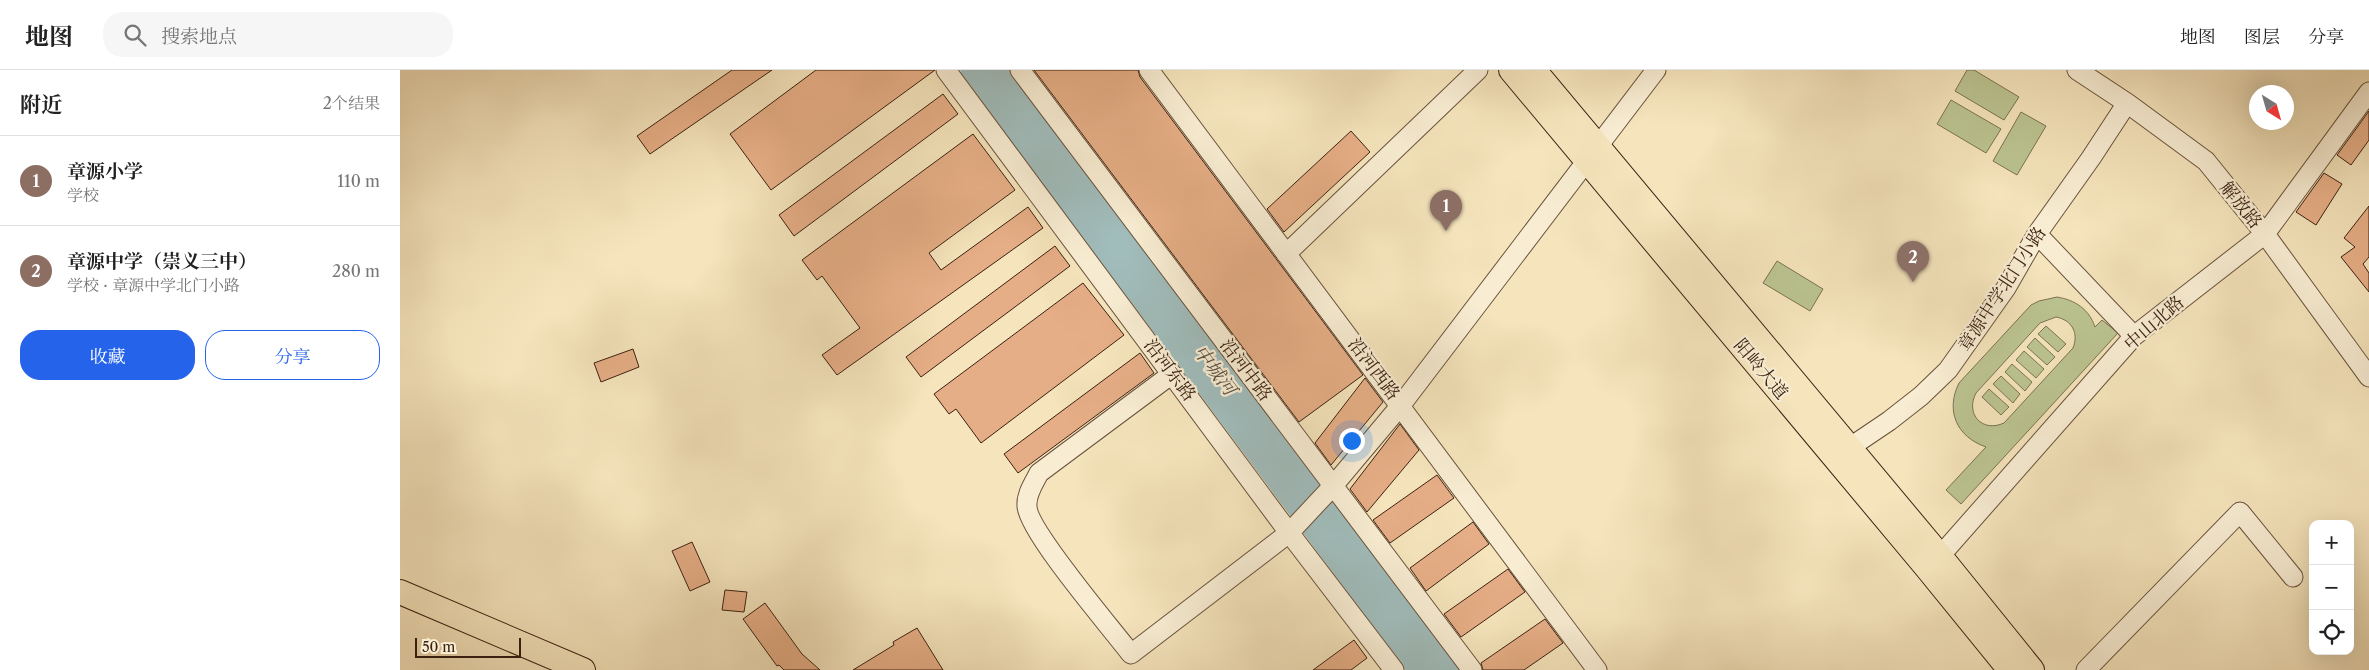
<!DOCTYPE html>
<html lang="zh">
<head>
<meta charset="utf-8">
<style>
	body { margin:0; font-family:"Libre Caslon Text","Noto Serif SC",serif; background:#f6f6f6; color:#222 }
	.controls { position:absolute; right:15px; bottom:15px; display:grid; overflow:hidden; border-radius:10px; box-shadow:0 5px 20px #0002 }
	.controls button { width:45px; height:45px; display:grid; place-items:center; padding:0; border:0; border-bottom:1px solid #e0e0e0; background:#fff; color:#222; font:25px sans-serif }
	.compass { position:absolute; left:1849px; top:15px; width:45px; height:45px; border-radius:50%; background:#fff; box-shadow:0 5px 20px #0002; rotate:143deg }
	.scale { position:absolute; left:15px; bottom:12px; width:106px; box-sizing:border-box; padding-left:5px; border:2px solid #3c2112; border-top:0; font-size:14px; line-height:18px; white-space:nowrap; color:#3c2112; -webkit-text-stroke:4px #f8edd3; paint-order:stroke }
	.you { position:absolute; left:951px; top:370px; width:18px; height:18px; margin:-12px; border:4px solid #fff; border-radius:50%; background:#1a73e8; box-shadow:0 0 0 8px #1a73e833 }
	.badge { display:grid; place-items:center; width:32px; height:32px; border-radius:50%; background:#2563eb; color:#fff; font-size:16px; font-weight:700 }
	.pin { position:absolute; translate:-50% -41px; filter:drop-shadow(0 1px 2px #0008) }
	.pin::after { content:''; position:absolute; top:26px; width:18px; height:15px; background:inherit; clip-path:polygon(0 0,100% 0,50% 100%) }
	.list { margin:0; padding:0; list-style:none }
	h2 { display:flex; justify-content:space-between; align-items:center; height:65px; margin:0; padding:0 20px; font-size:21px }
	h2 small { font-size:16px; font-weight:400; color:#767676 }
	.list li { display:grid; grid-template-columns:32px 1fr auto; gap:15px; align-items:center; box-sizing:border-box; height:90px; padding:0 20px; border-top:1px solid #e0e0e0 }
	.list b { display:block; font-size:19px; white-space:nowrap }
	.list p { margin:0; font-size:16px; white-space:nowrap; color:#767676 }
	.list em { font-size:16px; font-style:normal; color:#767676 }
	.actions { display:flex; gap:10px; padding:15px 20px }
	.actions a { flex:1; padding:11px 0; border:1px solid #2563eb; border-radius:20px; text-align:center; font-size:18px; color:#2563eb }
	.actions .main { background:#2563eb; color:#fff }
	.icon { flex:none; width:28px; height:28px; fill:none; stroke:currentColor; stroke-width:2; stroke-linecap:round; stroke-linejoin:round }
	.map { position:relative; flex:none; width:1969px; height:600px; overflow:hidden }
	header { display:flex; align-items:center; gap:30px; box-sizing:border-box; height:70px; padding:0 25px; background:#fff; border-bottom:1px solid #e0e0e0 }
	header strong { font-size:24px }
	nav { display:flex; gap:28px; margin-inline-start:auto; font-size:18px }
	.search { width:350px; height:45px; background:#f6f6f6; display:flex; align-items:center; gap:12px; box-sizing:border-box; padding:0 18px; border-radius:20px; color:#767676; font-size:19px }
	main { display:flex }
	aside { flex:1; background:#fff }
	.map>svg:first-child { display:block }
	.green { fill:#bbc491; stroke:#7c7252; fill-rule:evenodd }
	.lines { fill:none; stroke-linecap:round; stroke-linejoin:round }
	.river { stroke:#a0bcbb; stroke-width:25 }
	.building { fill:#e6ae86; stroke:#3c2112 }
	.minor-casing { stroke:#6a523c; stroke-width:21 }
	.major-casing { stroke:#3c2112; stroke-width:26 }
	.minor { stroke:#f8edd3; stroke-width:19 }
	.major { stroke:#f5e4bc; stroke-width:24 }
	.labels { text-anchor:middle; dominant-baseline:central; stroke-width:4.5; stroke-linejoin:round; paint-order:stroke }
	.street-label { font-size:18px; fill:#3c2112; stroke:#f8edd3 }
	.water-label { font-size:19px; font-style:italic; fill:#5a5045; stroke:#f8edd3 }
</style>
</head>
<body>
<header>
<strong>地图</strong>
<div class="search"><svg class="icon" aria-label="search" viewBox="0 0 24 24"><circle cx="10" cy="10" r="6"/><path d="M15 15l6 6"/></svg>搜索地点</div>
<nav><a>地图</a><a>图层</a><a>分享</a></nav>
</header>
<main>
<aside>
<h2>附近<small>2个结果</small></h2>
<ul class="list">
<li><span class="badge" style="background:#8d6e63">1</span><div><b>章源小学</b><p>学校</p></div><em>110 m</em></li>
<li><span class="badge" style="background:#8d6e63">2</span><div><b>章源中学（崇义三中）</b><p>学校 · 章源中学北门小路</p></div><em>280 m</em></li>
</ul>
<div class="actions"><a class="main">收藏</a><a>分享</a></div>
</aside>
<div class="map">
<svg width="1969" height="600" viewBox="0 0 1969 600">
	<rect width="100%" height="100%" fill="#f5e4bc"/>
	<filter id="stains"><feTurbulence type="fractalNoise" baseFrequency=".004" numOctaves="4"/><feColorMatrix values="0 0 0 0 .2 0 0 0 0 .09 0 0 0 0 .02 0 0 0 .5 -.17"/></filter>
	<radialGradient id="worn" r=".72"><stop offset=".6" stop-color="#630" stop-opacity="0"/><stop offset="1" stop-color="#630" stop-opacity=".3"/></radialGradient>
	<path class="green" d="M1567,0H1574L1619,27L1604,50L1555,21Z
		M1551,30L1601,59L1586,83L1537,54Z
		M1621,42L1646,56L1617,105L1593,91Z
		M1377,191L1423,219L1410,241L1363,213Z
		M1657,227C1675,230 1689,239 1695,257L1702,250L1718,263L1561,434L1546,420L1586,377C1557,367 1545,341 1559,313L1631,235L1639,231ZM1656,247C1672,250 1679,263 1673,278L1604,353C1582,363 1565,344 1576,323L1640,253Z
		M1646,256L1666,274L1658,282L1638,264Z
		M1635,268L1655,287L1647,295L1627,277Z
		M1624,281L1644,299L1636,308L1616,290Z
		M1612,294L1632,312L1625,321L1605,302Z
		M1601,306L1620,324L1613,333L1593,314Z
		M1589,319L1609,337L1601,345L1582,327Z"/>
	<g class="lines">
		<path class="river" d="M573,0L1021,600
			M599,0L1047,600"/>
	</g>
	<path class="building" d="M332,0H372L250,84L237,66Z
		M416,0H535L371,120L330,64Z
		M634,0H738L740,7L963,305L899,352Z
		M543,24L558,44L394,166L379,145Z
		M1969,41V70L1951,95L1937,85Z
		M951,61L970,82L884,162L867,139Z
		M573,64L615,120L529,183L541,200L628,137L643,158L437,305L422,285L460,258L422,206L417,210L402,190Z
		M1924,103L1942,114L1916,155L1896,142Z
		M1969,136V187L1963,194L1969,203V222L1941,187L1955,177L1944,168Z
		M655,176L670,196L521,307L506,287Z
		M683,213L724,265L581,373L556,339L549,344L534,324Z
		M233,279L239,297L201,312L194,293Z
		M740,283L754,303L618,403L604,384Z
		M965,308L983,332L931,395L915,373Z
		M1000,354L1019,380L967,442L950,419Z
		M1037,405L1054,428L990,473L973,450Z
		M1073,452L1089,474L1026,521L1010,498Z
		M292,472L310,512L290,521L272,481Z
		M1108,499L1125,522L1061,567L1044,544Z
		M325,520L347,522L344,542L322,540Z
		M365,533L402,584L420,600H384L379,595L377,596L343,549Z
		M1145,549L1163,573L1124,600H1083L1081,593Z
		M517,558L543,600H453L494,575L493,572Z
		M954,570L967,588L951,600H913Z"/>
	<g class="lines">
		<defs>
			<path id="minor" d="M546,0L884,456L994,600
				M620,0L1072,600
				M749,0L1197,600
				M1677,0L1727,33L1806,91L1865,164L1969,307
				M1637,164L1734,266
				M886,184L1078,0
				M772,304L639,403C634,413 626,424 627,436C627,460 712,559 731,584L889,463L933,416L1001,335L1256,0
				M1449,378L1489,351L1521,326L1548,300L1606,218L1637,164L1691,88L1727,33
				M1540,486L1734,266L1865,164L1969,22
				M1686,600L1840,442L1893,507"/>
			<path id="major" d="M1111,0L1527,498L1610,600
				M1134,0L1540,486L1632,600
				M0,522L183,600"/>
		</defs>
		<use href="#minor" class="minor-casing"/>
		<use href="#major" class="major-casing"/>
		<use href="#minor" class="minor"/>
		<use href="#major" class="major"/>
	</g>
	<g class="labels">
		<g class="street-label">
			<text transform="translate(1841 135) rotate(51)">解放路</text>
			<text transform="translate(1602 219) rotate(-57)">章源中学北门小路</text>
			<text transform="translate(1754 253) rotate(-41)">中山北路</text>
			<text transform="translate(974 299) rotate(53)">沿河西路</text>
			<text transform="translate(1361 299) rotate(50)">阳岭大道</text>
			<text transform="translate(770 300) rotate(53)">沿河东路</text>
			<text transform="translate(846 300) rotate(53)">沿河中路</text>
		</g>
		<g class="water-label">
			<text transform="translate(815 300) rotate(53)">中城河</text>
		</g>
	</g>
	<rect width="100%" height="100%" filter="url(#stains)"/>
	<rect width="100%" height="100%" fill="url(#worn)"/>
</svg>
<div class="controls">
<button>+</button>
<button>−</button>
<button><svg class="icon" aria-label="locate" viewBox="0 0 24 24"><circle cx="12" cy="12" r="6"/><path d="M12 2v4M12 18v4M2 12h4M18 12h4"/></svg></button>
</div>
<svg class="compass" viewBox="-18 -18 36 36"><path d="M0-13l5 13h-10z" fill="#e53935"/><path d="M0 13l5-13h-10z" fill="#767676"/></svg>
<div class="scale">50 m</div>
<div class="you"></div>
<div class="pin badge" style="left:1046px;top:161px;background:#8d6e63">1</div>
<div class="pin badge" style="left:1513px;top:212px;background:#8d6e63">2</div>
</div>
</main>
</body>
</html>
